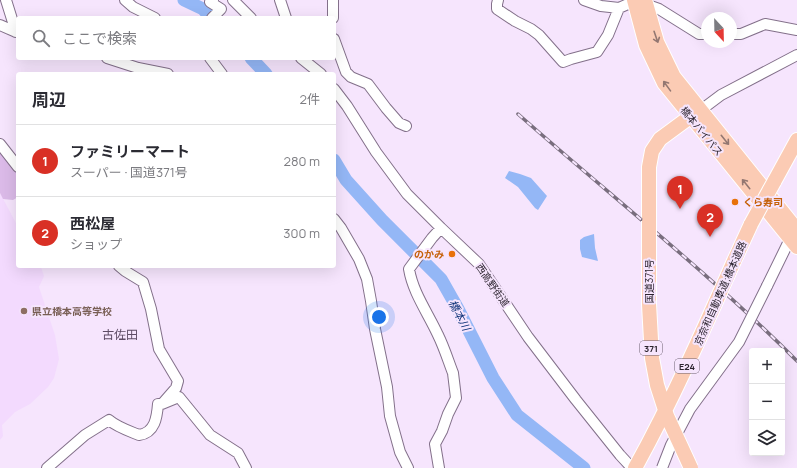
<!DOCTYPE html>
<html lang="ja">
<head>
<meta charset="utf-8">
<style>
	body { margin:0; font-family:Manrope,"Noto Sans JP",sans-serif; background:#f2f2f3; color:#2b2b33 }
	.controls { position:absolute; right:12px; bottom:12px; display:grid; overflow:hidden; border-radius:4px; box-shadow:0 4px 16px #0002 }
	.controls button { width:36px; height:36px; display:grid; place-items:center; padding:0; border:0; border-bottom:1px solid #e1e1e2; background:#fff; color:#2b2b33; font:20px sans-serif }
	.compass { position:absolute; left:701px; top:12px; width:36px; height:36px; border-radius:50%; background:#fff; box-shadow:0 4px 16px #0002; rotate:158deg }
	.you { position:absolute; left:379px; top:317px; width:14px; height:14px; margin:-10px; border:3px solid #fff; border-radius:50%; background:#1a73e8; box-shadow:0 0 0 6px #1a73e833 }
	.badge { display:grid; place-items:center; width:26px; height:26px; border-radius:50%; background:#d93025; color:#fff; font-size:13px; font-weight:700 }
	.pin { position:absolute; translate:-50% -33px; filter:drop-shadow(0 1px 2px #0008) }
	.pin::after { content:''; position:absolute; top:21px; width:14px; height:12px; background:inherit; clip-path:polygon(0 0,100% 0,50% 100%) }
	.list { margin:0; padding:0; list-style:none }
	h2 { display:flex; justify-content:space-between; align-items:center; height:52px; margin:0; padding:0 16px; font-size:17px }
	h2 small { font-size:13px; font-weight:400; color:#7c7c81 }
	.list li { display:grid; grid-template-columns:26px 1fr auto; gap:12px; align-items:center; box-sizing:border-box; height:72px; padding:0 16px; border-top:1px solid #e1e1e2 }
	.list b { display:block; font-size:15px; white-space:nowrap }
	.list p { margin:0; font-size:13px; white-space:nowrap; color:#7c7c81 }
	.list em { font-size:13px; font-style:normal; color:#7c7c81 }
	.icon { flex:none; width:22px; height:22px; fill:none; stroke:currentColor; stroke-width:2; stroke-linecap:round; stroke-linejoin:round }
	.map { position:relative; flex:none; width:797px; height:468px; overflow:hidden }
	.search { position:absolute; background:#fff; box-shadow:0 4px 16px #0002; left:16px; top:16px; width:320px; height:44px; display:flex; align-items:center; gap:10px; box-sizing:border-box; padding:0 14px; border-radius:4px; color:#7c7c81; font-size:15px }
	.panel { position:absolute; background:#fff; box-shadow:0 4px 16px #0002; left:16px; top:72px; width:320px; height:196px; border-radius:4px }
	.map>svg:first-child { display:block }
	.built { fill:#f3dafe }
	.green { fill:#dbbae8 }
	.water { fill:#94b7f6 }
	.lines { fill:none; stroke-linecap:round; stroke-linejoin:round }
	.river { stroke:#94b7f6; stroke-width:13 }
	.minor-casing { stroke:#83708a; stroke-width:12 }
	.highway-casing { stroke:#fff; stroke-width:16 }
	.minor { stroke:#fff; stroke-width:10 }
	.highway { stroke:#fbcbb4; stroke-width:14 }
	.rail-casing { stroke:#796e7e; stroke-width:3.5 }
	.rail { stroke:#f6e5fd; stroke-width:2; stroke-dasharray:6; stroke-linecap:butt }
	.minor-bridge-casing { stroke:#83708a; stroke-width:12; stroke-linecap:butt }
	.highway-bridge-casing { stroke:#fff; stroke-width:16; stroke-linecap:butt }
	.minor-bridge { stroke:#fff; stroke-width:10 }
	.highway-bridge { stroke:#fbcbb4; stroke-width:14 }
	.oneway { stroke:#937771 }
	.food-dot { fill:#e8710a; stroke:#f6e5fd; stroke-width:1.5 }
	.education-dot { fill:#8d6e63; stroke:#f6e5fd; stroke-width:1.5 }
	.labels { text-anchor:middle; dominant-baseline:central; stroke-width:4; stroke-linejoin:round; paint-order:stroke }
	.shield { fill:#f6e5fd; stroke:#685d6c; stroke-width:1 }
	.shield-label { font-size:9px; font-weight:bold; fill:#2b232e }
	.street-label { font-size:10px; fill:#2b232e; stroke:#f6e5fd }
	.food-label { font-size:10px; font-weight:bold; fill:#c56008; stroke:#f6e5fd; text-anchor:start }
	.education-label { font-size:10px; font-weight:bold; fill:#785e54; stroke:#f6e5fd; text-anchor:start }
	.water-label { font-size:11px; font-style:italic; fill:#0a3077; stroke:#f6e5fd }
	.quarter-label { font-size:12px; fill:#5e4c65; stroke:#f6e5fd }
</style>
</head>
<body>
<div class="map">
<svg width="797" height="468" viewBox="0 0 797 468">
	<rect width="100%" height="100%" fill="#f6e5fd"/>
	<path class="built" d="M0,193L18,227V266H40L41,267L44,276L39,287L55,335L59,359L54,378L48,387L30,404L15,412L2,425L3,436L0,440Z"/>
	<path class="green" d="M0,144L18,167V197L13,200L3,199L0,193Z"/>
	<path class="water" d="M509,171L520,174L531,178L547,196L538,210L535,208L518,187L505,178Z
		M594,234L595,248L598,261L582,257L580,249V240L584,237Z"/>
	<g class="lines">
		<path class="river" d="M184,0L203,9L211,18
			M251,58L266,74
			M334,160L346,180L382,220L441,279L458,309L493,378L517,415L584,468"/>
		<defs>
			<path id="minor" d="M6,0L16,32H18
				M125,0L133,7L155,18
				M233,0L251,18
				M280,0L286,18
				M498,0L497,4V9L515,21L531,29L539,35L563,62L571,59L597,52L608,35L619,8
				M584,0L601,6L619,8L628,4L635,6L645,4L659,9L699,34H707
				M212,18L221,9L210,2L213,0
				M333,18V0
				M0,25L16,32
				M731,34H741L765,24L797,30
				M334,39L346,72L351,77L368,84L386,108L399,123L406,126
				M107,58L138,68L168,74
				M210,58L222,74
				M301,58L321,74
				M334,89L347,106L376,152L407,194L441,228L479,264L528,337L576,400L620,455L632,468
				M701,110L721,95L797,55
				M0,144L18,167
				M334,219L341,228L359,259L367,279L371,301L375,329L387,387L390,416L400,452L408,468
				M119,266L125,271L143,282L151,309L159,349L178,381L176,388L162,404L179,397L210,435L238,453L246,468
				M767,286L790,239
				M47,468L85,435L109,420C117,427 129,431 139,435C155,433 157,417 158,404H162
				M439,468L435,444L442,431L448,414L456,398L453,373C448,360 444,347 438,335C428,313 413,293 409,269L432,238L441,228"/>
			<path id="highway" d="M634,0L646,45L664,83L797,247
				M645,0L657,42L674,77L797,230
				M774,182L797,140
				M649,221V167L652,151L660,139L698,111
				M734,261L751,224"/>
		</defs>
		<use href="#minor" class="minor-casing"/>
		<use href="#highway" class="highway-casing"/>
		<use href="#minor" class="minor"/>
		<use href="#highway" class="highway"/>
		<defs>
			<path id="rail" d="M518,114C611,196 709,273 797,361"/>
		</defs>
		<use href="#rail" class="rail-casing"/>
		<use href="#rail" class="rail"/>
		<defs>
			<path id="minor-bridge" d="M662,468L671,445L690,409L739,342L767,286"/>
			<path id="highway-bridge" d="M649,221V304L652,358L657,385L667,416L691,468
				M751,224L774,182
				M635,468C672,401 703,331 734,261"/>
		</defs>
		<use href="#minor-bridge" class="minor-bridge-casing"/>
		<use href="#highway-bridge" class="highway-bridge-casing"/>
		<use href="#minor-bridge" class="minor-bridge"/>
		<use href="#highway-bridge" class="highway-bridge"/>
	</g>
	<defs><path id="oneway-shaft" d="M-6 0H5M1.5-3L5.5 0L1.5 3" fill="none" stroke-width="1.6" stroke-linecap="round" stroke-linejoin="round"/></defs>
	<g class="oneway">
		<use href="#oneway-shaft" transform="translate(656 37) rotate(71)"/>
		<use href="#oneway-shaft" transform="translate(667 86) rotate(-126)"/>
		<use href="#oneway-shaft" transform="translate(725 140) rotate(51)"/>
		<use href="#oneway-shaft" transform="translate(746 184) rotate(-129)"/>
	</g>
	<g class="food-dot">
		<circle cx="735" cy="202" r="4"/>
		<circle cx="452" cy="254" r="4"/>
	</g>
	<circle class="education-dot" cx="24" cy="311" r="4"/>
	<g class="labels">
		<g class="shield">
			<rect x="640" y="341" width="22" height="14" rx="3"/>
			<rect x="675" y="359" width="24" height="14" rx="3"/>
		</g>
		<g class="shield-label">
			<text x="651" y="348">371</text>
			<text x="687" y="366">E24</text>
		</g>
		<g class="street-label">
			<text transform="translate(702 131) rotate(51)">橋本バイパス</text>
			<text transform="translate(649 281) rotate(-90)">国道371号</text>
			<text transform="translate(493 285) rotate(55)">西高野街道</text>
			<text transform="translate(720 293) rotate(-66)">京奈和自動車道;橋本道路</text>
		</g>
		<g class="food-label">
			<text x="743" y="202">くら寿司</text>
			<text x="444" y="254" text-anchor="end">のかみ</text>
		</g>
		<g class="education-label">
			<text x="32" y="311">県立橋本高等学校</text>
		</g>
		<g class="water-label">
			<text transform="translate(460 315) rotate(62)">橋本川</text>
		</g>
		<g class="quarter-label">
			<text x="120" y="334">古佐田</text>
		</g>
	</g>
</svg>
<div class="controls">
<button>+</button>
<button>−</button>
<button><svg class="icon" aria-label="layers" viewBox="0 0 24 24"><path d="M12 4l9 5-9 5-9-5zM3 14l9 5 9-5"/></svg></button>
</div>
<svg class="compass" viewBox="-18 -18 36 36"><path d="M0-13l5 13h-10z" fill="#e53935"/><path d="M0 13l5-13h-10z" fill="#7c7c81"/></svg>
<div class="you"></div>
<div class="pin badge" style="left:680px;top:209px">1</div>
<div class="pin badge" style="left:710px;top:237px">2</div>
<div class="search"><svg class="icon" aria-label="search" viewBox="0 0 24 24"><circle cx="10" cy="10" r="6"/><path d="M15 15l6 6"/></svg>ここで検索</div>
<section class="panel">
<h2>周辺<small>2件</small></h2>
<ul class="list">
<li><span class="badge">1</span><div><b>ファミリーマート</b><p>スーパー · 国道371号</p></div><em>280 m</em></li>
<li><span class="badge">2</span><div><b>西松屋</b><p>ショップ</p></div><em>300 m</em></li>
</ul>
</section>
</div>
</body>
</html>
